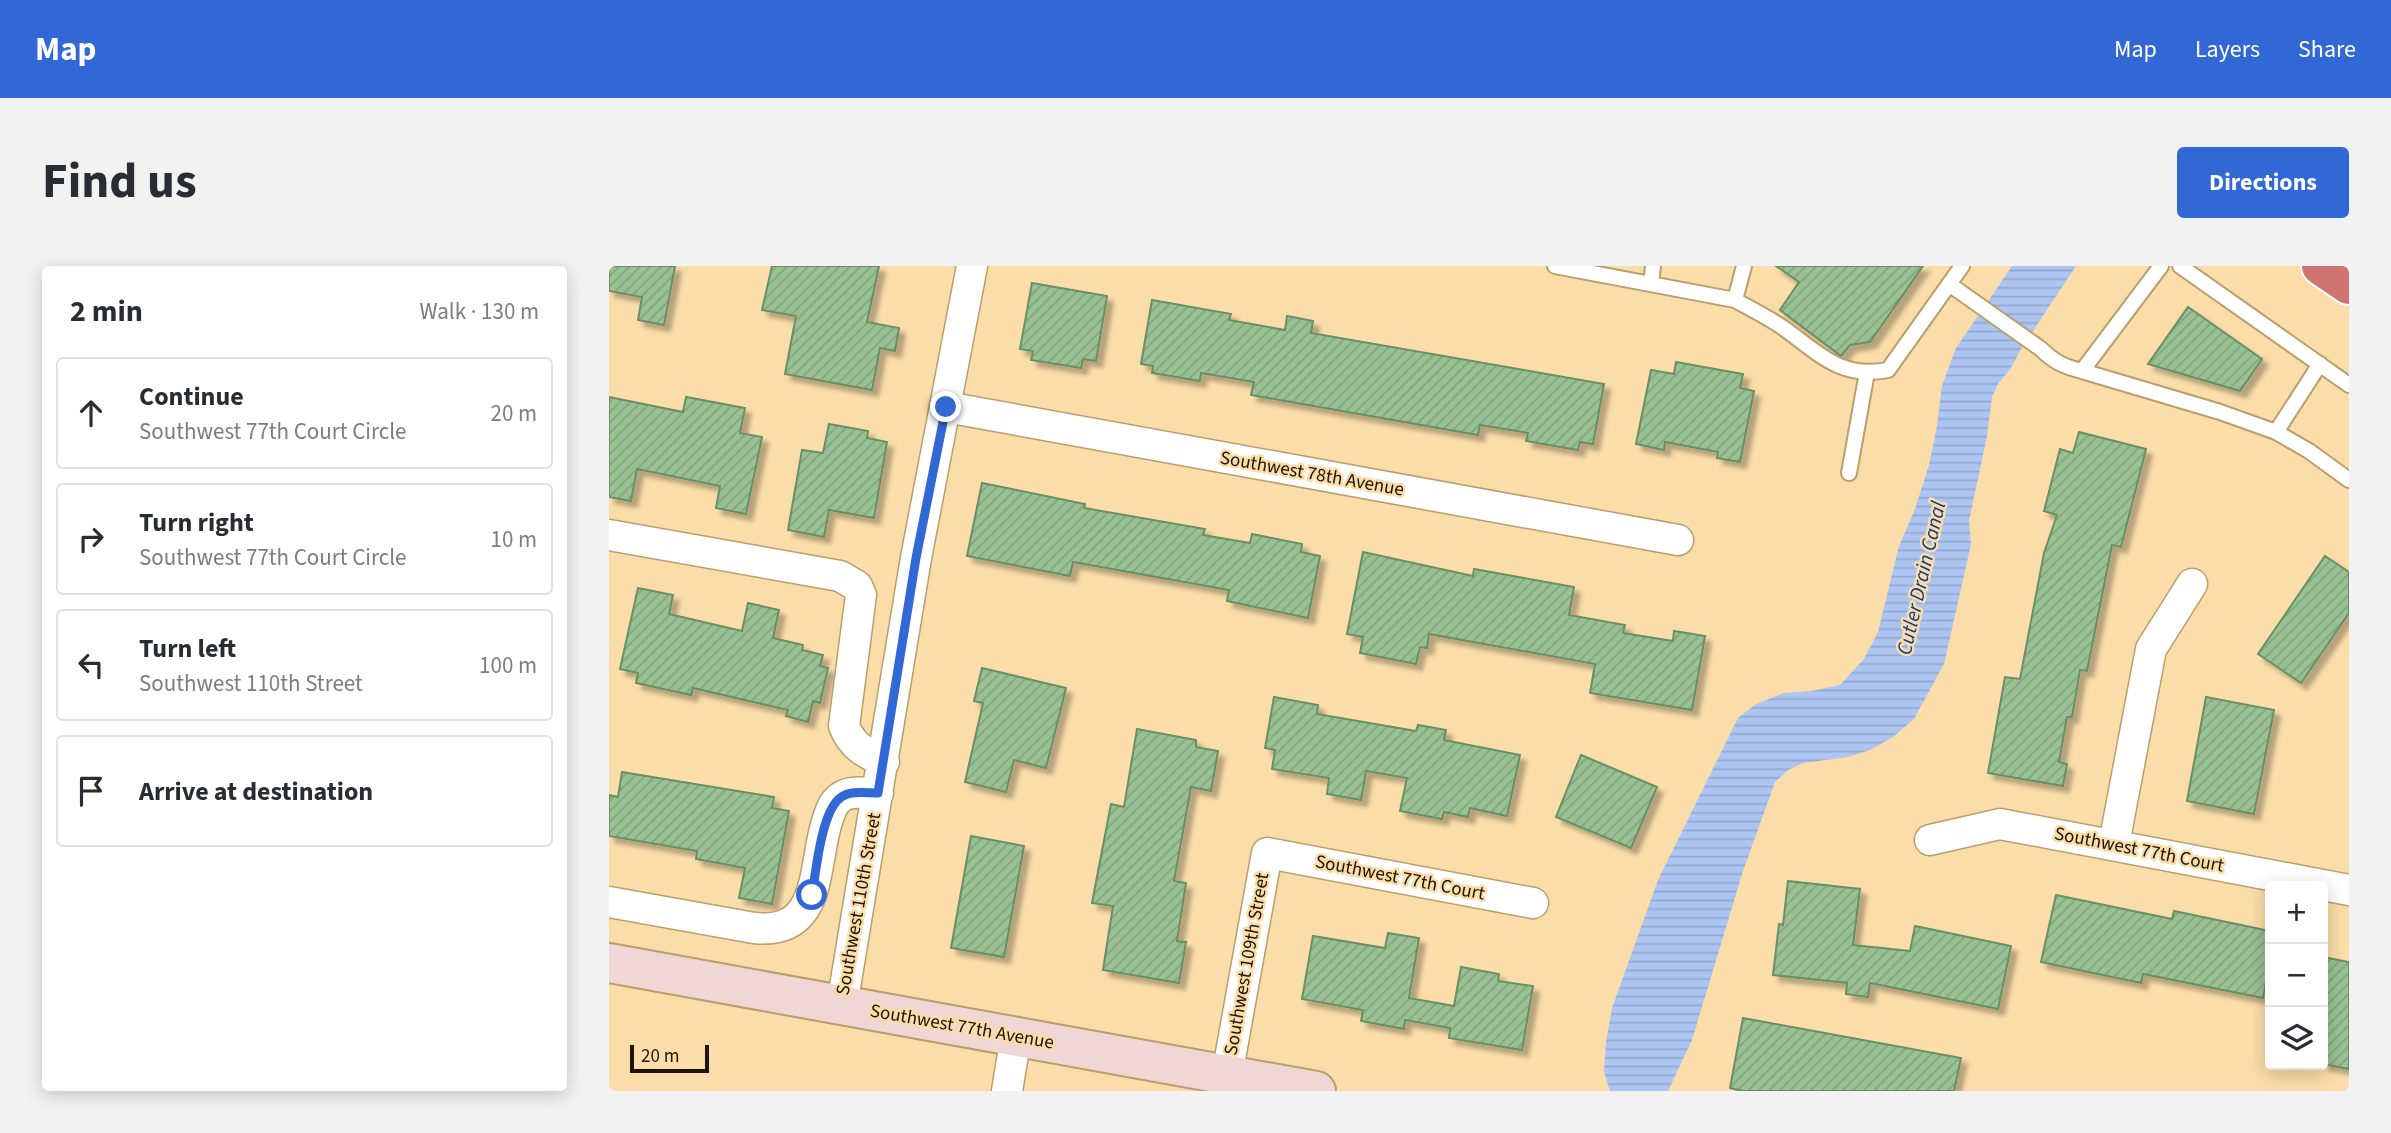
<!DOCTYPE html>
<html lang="en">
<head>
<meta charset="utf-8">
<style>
	body { margin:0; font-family:"Source Sans 3",sans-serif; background:#f2f2f3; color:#2b2b33 }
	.controls { position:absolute; right:21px; bottom:21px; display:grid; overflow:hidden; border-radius:7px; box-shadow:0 4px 18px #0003 }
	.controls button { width:63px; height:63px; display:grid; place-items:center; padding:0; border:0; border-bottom:2px solid #e1e1e2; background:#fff; color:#2b2b33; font:35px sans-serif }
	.scale { position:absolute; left:21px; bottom:18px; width:79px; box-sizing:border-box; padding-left:7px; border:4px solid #1e1401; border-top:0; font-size:19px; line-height:24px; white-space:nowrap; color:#1e1401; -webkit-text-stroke:5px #fadda8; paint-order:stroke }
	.stop { position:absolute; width:21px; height:21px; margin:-16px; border:5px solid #3168d6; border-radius:50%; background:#fff }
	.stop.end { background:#3168d6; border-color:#fff; box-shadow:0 2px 7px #0008 }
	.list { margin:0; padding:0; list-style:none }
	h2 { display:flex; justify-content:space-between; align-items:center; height:91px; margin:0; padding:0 28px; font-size:30px }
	h2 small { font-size:23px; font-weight:400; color:#7c7c81 }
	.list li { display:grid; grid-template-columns:46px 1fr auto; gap:21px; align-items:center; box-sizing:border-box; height:112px; margin:0 14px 14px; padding:0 14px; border:2px solid #e1e1e2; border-radius:7px }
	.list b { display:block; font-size:26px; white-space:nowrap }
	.list p { margin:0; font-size:23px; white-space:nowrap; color:#7c7c81 }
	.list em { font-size:23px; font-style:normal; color:#7c7c81 }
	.icon { flex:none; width:38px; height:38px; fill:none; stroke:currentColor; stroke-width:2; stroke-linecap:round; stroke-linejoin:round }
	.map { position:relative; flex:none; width:1740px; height:825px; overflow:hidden; border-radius:7px }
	header { display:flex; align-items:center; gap:42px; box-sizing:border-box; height:98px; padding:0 35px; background:#3168d6; color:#fff }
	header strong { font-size:33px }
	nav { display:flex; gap:38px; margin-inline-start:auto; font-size:24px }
	.intro { display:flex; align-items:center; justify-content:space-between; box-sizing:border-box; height:168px; padding:0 42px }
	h1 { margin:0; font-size:49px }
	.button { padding:18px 32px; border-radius:7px; background:#3168d6; color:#fff; font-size:24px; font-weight:700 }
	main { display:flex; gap:42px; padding:0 42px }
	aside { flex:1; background:#fff; border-radius:7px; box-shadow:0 4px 18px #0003 }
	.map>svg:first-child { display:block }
	.water { fill:url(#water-rules) }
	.building { fill:url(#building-hatch); stroke:#698f65; stroke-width:2; filter:url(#shadow) }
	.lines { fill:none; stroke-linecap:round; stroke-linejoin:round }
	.lane-casing { stroke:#ba9e6b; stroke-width:18 }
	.street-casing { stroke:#ba9e6b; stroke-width:33 }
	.secondary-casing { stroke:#ba9e6b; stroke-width:42 }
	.highway-casing { stroke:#fff; stroke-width:42 }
	.lane { stroke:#fff; stroke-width:14 }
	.street { stroke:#fff; stroke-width:30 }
	.secondary { stroke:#f0d6d5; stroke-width:38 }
	.highway { stroke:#ce7572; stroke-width:38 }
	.route { stroke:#3168d6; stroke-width:9 }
	.labels { text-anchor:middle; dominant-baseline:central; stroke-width:5; stroke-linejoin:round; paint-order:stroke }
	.street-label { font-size:19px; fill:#1e1401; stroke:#fadda8 }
	.water-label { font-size:21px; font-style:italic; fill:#0e378b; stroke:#fadda8 }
</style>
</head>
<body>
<header>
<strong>Map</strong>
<nav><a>Map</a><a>Layers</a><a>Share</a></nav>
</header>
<div class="intro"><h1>Find us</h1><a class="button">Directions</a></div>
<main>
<aside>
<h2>2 min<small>Walk · 130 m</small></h2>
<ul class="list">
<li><svg class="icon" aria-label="ahead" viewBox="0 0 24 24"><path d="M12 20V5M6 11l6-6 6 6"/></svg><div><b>Continue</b><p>Southwest 77th Court Circle</p></div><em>20 m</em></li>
<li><svg class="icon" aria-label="right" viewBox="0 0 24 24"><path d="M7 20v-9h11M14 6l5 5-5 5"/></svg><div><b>Turn right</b><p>Southwest 77th Court Circle</p></div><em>10 m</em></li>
<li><svg class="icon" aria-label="left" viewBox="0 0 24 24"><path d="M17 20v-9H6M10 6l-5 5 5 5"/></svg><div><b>Turn left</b><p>Southwest 110th Street</p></div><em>100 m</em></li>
<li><svg class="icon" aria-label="arrive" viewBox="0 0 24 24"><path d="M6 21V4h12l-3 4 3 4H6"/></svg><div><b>Arrive at destination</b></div></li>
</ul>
</aside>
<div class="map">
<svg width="1740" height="825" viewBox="0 0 1740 825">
	<defs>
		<pattern id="water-rules" width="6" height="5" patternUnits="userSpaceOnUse" patternTransform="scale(1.75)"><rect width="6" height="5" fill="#acc5f2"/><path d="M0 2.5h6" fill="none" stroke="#94a8ce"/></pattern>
		<pattern id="building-hatch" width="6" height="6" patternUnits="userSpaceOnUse" patternTransform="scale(1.75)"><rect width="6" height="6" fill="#99c194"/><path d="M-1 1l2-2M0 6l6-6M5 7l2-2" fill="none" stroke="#83a57e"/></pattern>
		<filter id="shadow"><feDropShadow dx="6" dy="6" stdDeviation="2" flood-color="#0004"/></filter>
	</defs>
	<rect width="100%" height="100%" fill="#fadda8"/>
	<path class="water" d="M1403,0H1467L1412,83L1402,102L1389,118L1383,131L1378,170L1360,255L1362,278L1335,398L1305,453L1284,471L1261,484L1239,491L1194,497L1179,504L1166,516L1134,605L1083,774L1059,825H1001L995,806L997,776L1003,742L1049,614L1129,452L1147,438L1175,427L1203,425L1231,419L1255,393L1269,366L1290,280L1306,243L1320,199L1328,160L1333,120L1347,82Z"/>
	<path class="building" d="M0,0H66L55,59L29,54L33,31L0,25Z
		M163,0H270L258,56L290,62L286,85L271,82L263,124L176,108L187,50L153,44Z
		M1167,0H1314L1261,76L1241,79L1232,90L1171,44L1190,16Z
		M423,17L498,30L487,95L474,93L472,102L422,94L424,85L411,83Z
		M543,34L622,48L620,54L676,64L678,50L704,55L702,67L995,118L984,178L971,176L969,184L917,175L919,167L871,159L869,169L642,129L645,116L592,107L591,115L543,107L544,100L532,98Z
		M1579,41L1653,93L1631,125L1539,98Z
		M1067,96L1134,108L1131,122L1145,125L1131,196L1108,192L1109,186L1056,176L1055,184L1027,178L1042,104L1065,108Z
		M0,131L74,146L77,131L136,142L131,167L153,171L137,248L107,242L111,220L28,203L22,235L0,231Z
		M220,158L259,165L258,172L278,176L265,252L220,244L215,271L179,264L193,184L214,187Z
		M1470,166L1537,183L1512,281L1503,279L1478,405L1471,404L1463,451H1458L1450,496L1458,498L1454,520L1379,507L1396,411L1411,413L1435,287L1448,249L1435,245L1451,183L1464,187Z
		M373,217L476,238L475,242L596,263L594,269L641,277L643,268L693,278L692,286L711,290L699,352L618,335L620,324L464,296L461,310L358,290Z
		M754,286L864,310L865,303L965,321L960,349L1016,359L1014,367L1064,375L1065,365L1096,370L1083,444L981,427L986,398L820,368L818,382L811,381L807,398L751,387L754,371L738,368Z
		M1716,290L1740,306V347L1692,417L1649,388Z
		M29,322L64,329L60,348L133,365L139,337L170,344L164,372L194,379L193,384L214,389L211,400L219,402L211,437L204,435L199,456L177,450L179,444L84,422L82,429L27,417L29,407L11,403Z
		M373,402L457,422L437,502L405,494L397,526L356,516L374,437L365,435Z
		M665,431L709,439L708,448L807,465L809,459L837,464L835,474L911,489L898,550L861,542L859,551L835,546L833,553L791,545L798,512L757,505L752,534L718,528L720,512L663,503L666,484L656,482Z
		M1597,431L1665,444L1645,548L1578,535Z
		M528,463L587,474V481L609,485L602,525L582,521L565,615L577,617L568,675L577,676L570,717L494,704L504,640L483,637L502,538L515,541Z
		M972,489L1048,521L1022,582L947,551Z
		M13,506L165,531L163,542L180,545L163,638L130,632L136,602L87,593L88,585L0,570V529L9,531Z
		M362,570L415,580L395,691L342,682Z
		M1179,615L1251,623L1244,679L1301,685L1306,660L1402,680L1389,743L1261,717L1259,731L1237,728L1238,717L1164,709L1170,658L1174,659Z
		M1447,629L1563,653L1565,645L1661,665V696L1654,732L1534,708L1532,717L1432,696Z
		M779,667L810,672L800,732L845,740L852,701L890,708L889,715L924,720L913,784L840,772L841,762L796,754L795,763L752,755L754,744L693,733L704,670L776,682Z
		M1714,691L1740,696V803L1714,798Z
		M1134,752L1352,792L1345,825H1134L1121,822Z"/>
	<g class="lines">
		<defs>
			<path id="lane" d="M946,0L1126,34L1135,0
				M1552,0L1473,105L1611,146L1667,166
				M1571,0L1740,119
				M1042,18L1044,0
				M1340,18L1432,83C1445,96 1456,101 1473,105
				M1126,34C1142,43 1158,51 1173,61C1210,87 1230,113 1279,104L1353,0
				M1711,98L1667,166L1700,185L1740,214
				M1240,207L1258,106"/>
			<path id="street" d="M337,141L1069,274
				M0,269L231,310L248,320L252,329L235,460C243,480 255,486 275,496
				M1321,574L1391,558L1740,624
				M1505,578L1542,383L1583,318
				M0,636L145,662C212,669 204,605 217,559C220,549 223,537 232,531C242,524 258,527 269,527
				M233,739L307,292L363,0
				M618,809L658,587L924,637
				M398,825L407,770"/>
			<path id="secondary" d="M0,697L707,825"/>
			<path id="highway" d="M1712,0L1740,19"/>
		</defs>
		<use href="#lane" class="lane-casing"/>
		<use href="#street" class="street-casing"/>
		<use href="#secondary" class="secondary-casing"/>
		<use href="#highway" class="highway-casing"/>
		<use href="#lane" class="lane"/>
		<use href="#street" class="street"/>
		<use href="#secondary" class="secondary"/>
		<use href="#highway" class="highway"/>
	</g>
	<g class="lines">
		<path class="route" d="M203,629C207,606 212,547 231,532C241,524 257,527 269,527L307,292L337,141"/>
	</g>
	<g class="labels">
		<g class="street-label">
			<text transform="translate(703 208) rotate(10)">Southwest 78th Avenue</text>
			<text transform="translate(1530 584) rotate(11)">Southwest 77th Court</text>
			<text transform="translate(791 612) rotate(11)">Southwest 77th Court</text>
			<text transform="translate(250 638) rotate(-80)">Southwest 110th Street</text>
			<text transform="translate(638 698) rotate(-80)">Southwest 109th Street</text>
			<text transform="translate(353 761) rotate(10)">Southwest 77th Avenue</text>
		</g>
		<g class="water-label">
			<text transform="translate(1312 312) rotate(-77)">Cutler Drain Canal</text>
		</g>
	</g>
</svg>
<div class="controls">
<button>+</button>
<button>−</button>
<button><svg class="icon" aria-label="layers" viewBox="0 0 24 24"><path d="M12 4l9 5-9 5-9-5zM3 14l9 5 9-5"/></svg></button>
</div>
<div class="scale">20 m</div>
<div class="stop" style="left:203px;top:629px"></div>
<div class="stop end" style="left:337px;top:141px"></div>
</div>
</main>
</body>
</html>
